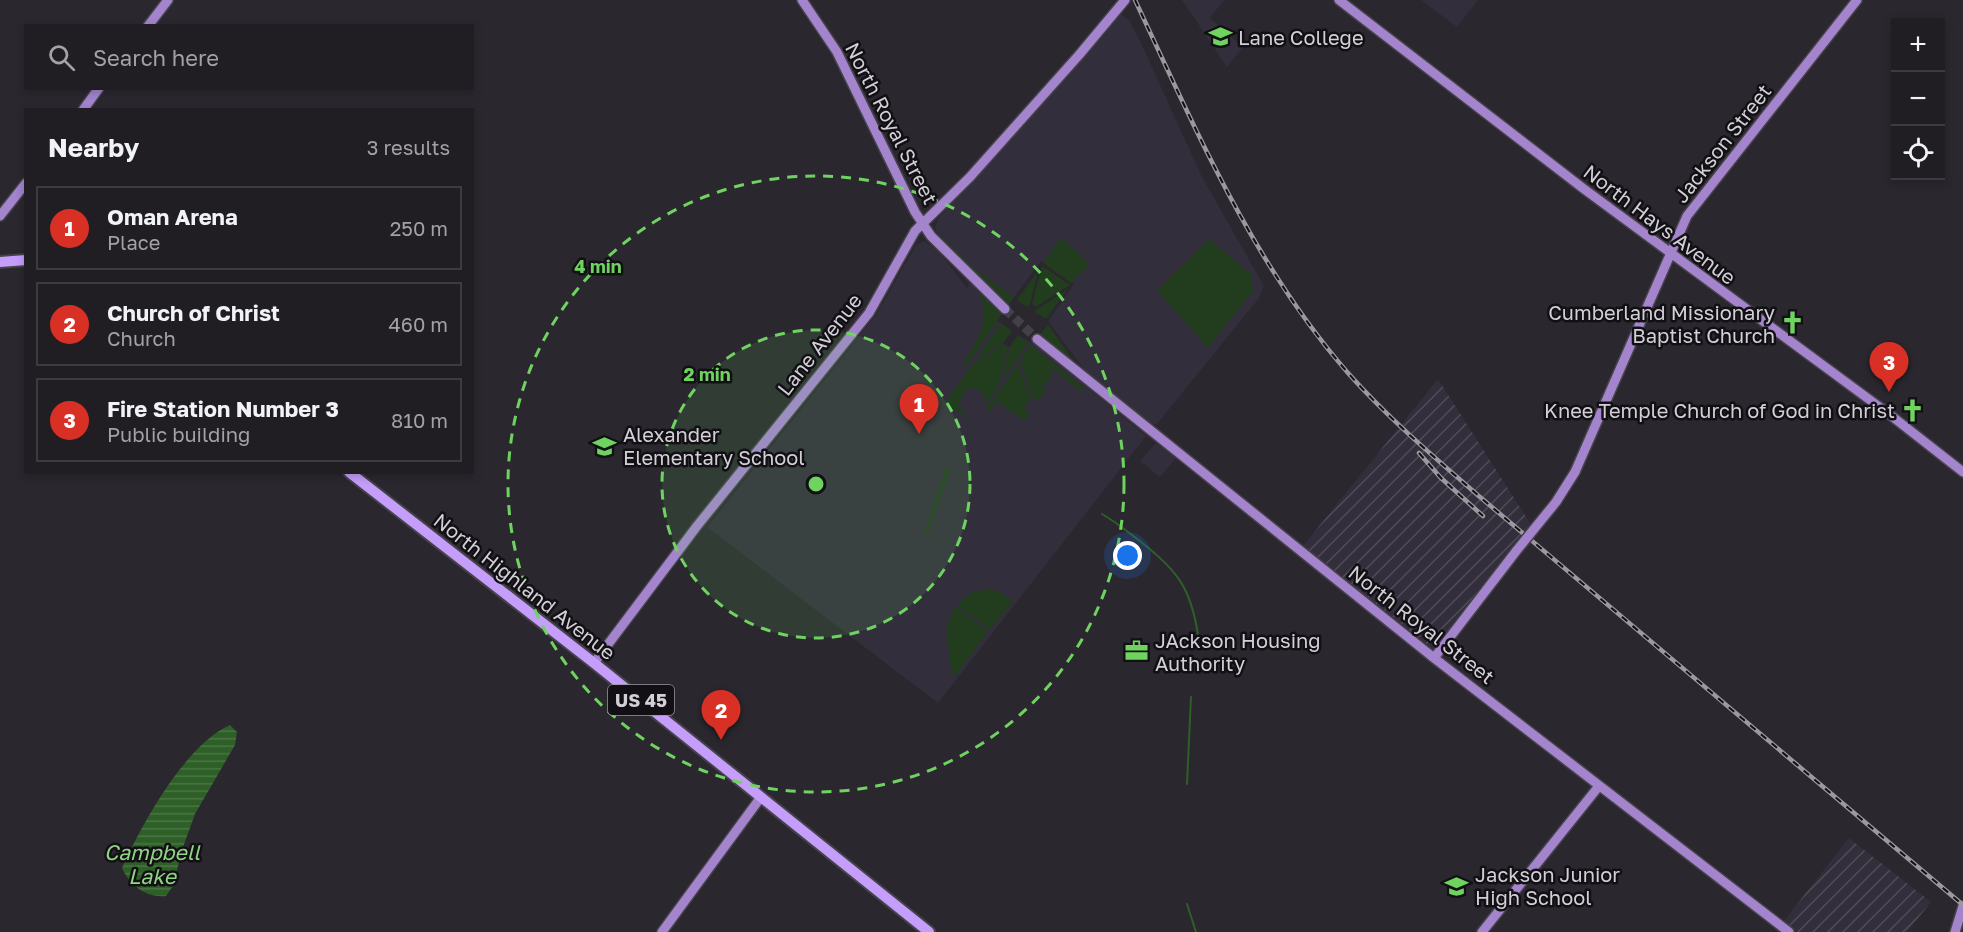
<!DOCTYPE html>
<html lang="en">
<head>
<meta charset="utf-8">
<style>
	body { margin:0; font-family:"Golos Text",sans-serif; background:#2d2a30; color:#f1f3f6 }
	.controls { position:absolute; right:18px; top:18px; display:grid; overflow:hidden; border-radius:0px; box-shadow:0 3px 9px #0003 }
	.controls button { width:54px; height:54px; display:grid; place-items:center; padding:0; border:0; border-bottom:2px solid #3d3b41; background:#201d23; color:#f1f3f6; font:30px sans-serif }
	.you { position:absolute; left:1128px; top:556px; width:21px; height:21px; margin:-15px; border:4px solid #fff; border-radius:50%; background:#1a73e8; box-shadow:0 0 0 9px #1a73e833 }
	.badge { display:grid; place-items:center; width:39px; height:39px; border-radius:50%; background:#d93025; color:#fff; font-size:20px; font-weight:700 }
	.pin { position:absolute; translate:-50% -50px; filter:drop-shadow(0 2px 3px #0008) }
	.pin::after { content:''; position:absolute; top:32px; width:21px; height:18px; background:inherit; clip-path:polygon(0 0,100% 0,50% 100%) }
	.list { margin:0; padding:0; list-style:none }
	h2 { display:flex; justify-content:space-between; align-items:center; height:78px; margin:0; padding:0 24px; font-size:26px }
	h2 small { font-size:20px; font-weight:400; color:#a2a2a6 }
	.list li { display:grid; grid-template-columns:39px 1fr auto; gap:18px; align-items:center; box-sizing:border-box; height:84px; margin:0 12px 12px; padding:0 12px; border:2px solid #3d3b41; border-radius:0px }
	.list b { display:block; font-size:22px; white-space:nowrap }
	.list p { margin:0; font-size:20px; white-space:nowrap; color:#a2a2a6 }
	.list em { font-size:20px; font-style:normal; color:#a2a2a6 }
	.icon { flex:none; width:33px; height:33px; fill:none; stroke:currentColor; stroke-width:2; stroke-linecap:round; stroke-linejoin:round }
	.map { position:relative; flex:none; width:1963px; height:932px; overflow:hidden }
	.search { position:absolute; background:#201d23; box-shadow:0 3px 9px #0003; left:24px; top:24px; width:450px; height:66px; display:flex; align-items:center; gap:15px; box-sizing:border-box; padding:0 21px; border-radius:0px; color:#a2a2a6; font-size:22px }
	.panel { position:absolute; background:#201d23; box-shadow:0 3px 9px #0003; left:24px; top:108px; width:450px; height:366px; border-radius:0px }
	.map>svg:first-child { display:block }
	.built { fill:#332e3c }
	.industrial { fill:url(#industrial-furrows) }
	.grass { fill:#223d1e }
	.water { fill:url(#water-rules) }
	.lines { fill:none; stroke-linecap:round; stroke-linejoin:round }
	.stream { stroke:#2e5f27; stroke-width:2 }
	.secondary-tunnel { stroke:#434048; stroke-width:9; stroke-dasharray:9 4.5; stroke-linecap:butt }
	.secondary-casing { stroke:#45424a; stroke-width:12 }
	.primary-casing { stroke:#45424a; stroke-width:14 }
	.secondary { stroke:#a384cd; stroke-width:9 }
	.primary { stroke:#c59dfb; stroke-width:10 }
	.rail-casing { stroke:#9b999f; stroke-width:4.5 }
	.rail { stroke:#121014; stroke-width:2; stroke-dasharray:7; stroke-linecap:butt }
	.secondary-bridge-casing { stroke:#45424a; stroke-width:12; stroke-linecap:butt }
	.secondary-bridge { stroke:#a384cd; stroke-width:9 }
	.ring { fill:none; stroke:#6fd360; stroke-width:3; stroke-dasharray:10 8 }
	.labels { text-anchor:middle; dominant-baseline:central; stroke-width:5; stroke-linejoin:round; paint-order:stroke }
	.shield { fill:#121014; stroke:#98969c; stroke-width:1.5 }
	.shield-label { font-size:18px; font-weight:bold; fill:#d2d0d6 }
	.poi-label { font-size:20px; fill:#d2d0d6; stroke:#121014; text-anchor:start }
	.street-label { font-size:20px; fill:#d2d0d6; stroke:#121014 }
	.water-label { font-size:21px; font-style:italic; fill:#8fd584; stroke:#121014 }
	.centre { fill:#6fd360; stroke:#121014; stroke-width:3 }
	.ring-label { font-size:18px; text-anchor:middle; font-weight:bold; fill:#6fd360; stroke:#121014; stroke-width:5; stroke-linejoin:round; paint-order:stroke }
</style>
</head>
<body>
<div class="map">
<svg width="1963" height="932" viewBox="0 0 1963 932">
	<defs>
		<pattern id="industrial-furrows" width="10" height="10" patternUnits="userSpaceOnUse" patternTransform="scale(1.5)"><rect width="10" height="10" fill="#332e3c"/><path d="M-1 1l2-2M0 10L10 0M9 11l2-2" fill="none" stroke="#504b57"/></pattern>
		<pattern id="water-rules" width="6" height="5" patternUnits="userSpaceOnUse" patternTransform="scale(1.5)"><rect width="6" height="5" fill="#2e5f27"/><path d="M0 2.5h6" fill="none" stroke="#4b7546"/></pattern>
	</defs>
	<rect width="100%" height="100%" fill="#2a272f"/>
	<path class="built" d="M1182,0H1224L1210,18L1243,47L1227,67Z
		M1421,0H1478L1457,27Z
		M1121,14L1129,20L1141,43L1202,177L1264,286L1259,298L1157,424H1151L1086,372L1048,321L1074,284L1041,261L1008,305L938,234L935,228L939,217Z
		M924,241L937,249L967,288L971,281L1002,314L997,321L1012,331L1003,342L1005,346L1010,347L1018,335L1034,344L1146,436L938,703L707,527L876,315L916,245Z
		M1156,443L1176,458L1160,477L1140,461Z"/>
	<path class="industrial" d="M1438,379L1530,523L1433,649L1303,546Z
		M1849,838L1931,902L1907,932H1796L1783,922Z"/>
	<path class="grass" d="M937,233L972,267L1014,297L1008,305Z
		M1061,238L1090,264L1071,283L1043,263Z
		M1209,239L1251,274L1253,291L1208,348L1157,290Z
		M1042,266L1070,285L1036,307L1032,304Z
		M1038,271L1030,304L1028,307L1017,300Z
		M1068,289L1046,319L1035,312L1037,309Z
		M978,290L1002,314L967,366L963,363C979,339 992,318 978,290Z
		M1001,323L1012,331L1003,343L974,362Z
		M1048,324L1074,362H1073L1040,335Z
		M1018,335L1028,343L1002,381L1010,347Z
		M1004,344L1008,347L998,387L986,405L983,393L974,388L967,389L960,400L962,412L972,421L945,403L971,366Z
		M1031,345L1084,388L1081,391L1051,368L1049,370L1053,374L1043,387L1046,390L1038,401L1032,396L1020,360Z
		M1018,364L1031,399L1024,408L1030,413L1024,420L996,401L990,413L987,408Z
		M946,467L950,470L928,532L929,536L925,533Z
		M987,589L998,591L1013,601L990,630L957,605L972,592Z
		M955,606L988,632L955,676L954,673L952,675L946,629Z"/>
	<path class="water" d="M230,725L237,732L235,745L195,814L182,850L173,886L166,896C147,898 130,886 122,868C142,824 185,745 230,725Z"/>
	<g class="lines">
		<path class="stream" d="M1102,514C1116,522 1128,532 1141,542C1177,570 1191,588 1198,635
			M1187,784L1191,697
			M1187,904L1196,932"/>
		<path class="secondary-tunnel" d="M1005,309L1037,339"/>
		<defs>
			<path id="secondary" d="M802,0L837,52L915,212L931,236L1005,309
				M1339,0L1584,189L1889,414L1963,472
				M148,26L168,0
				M83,110L99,88
				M0,216L26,183
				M1037,339L1434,658L1789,932
				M1575,472L1687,216L1857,0
				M1434,658L1517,550
				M594,663L697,526L869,313L915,231L970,177L1079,55L1125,0
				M662,932L761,797
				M1482,932L1599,786
				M1955,932L1963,906"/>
			<path id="primary" d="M0,262L26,260
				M349,472L594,663L929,932"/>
		</defs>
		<use href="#secondary" class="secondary-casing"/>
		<use href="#primary" class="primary-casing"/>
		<use href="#secondary" class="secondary"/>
		<use href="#primary" class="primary"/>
		<defs>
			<path id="rail" d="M1135,0C1196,130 1253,264 1348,373C1388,418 1435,458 1480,497L1963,905
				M1419,453L1441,478L1483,516"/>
		</defs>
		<use href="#rail" class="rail-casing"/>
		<use href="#rail" class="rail"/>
		<defs>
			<path id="secondary-bridge" d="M1517,550L1556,502L1575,472"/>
		</defs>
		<use href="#secondary-bridge" class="secondary-bridge-casing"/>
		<use href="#secondary-bridge" class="secondary-bridge"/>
	</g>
	<circle cx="816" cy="484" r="154" fill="#6fd360" fill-opacity=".12"/>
	<g class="ring">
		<circle cx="816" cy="484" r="154"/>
		<circle cx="816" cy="484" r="308"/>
	</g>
	<defs>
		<symbol id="university-bare" viewBox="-9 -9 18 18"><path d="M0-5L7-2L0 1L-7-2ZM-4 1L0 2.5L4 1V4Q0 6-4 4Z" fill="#6fd360" stroke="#121014" stroke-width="2.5" paint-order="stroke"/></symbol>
		<symbol id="church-bare" viewBox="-9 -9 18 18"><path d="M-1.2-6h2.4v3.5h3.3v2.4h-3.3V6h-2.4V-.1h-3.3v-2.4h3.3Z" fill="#6fd360" stroke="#121014" stroke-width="2.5" paint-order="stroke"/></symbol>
		<symbol id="school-bare" viewBox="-9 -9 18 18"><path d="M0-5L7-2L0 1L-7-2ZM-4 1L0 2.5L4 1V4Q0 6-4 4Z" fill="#6fd360" stroke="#121014" stroke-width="2.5" paint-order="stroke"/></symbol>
		<symbol id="office-bare" viewBox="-9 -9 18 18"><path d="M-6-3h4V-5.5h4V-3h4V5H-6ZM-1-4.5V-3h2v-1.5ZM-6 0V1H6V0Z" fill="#6fd360" stroke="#121014" stroke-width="2.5" paint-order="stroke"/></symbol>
	</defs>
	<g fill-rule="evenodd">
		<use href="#university-bare" x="1204" y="20" width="33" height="33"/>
		<use href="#church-bare" x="1776" y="306" width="33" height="33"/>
		<use href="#church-bare" x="1896" y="394" width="33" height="33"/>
		<use href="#school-bare" x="588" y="430" width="33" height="33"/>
		<use href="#office-bare" x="1120" y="634" width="33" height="33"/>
		<use href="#school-bare" x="1440" y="870" width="33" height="33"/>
	</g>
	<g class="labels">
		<rect class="shield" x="608" y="685" width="66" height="30" rx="4.5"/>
		<g class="shield-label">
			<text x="641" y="700">US 45</text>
		</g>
		<g class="poi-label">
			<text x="1238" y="37">Lane College</text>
			<text x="1775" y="312" text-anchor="end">Cumberland Missionary<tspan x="1775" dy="23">Baptist Church</tspan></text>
			<text x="1895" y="410" text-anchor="end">Knee Temple Church of God in Christ</text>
			<text x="623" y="434">Alexander<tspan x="623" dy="23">Elementary School</tspan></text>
			<text x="1155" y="640">JAckson Housing<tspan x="1155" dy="23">Authority</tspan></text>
			<text x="1475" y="874">Jackson Junior<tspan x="1475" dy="23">High School</tspan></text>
		</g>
		<g class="street-label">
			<text transform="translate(892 123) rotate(63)">North Royal Street</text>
			<text transform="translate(1722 143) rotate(-52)">Jackson Street</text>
			<text transform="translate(1660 224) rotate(37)">North Hays Avenue</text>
			<text transform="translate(819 344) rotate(-52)">Lane Avenue</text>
			<text transform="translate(525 586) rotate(38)">North Highland Avenue</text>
			<text transform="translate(1422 624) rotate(38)">North Royal Street</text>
		</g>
		<g class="water-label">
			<text x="152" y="852">Campbell<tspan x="152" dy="24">Lake</tspan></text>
		</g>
	</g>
	<circle cx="816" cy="484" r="9" class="centre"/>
	<g class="ring-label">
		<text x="598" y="273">4 min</text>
		<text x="707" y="381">2 min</text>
	</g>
</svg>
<div class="controls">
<button>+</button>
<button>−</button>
<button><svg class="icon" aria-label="locate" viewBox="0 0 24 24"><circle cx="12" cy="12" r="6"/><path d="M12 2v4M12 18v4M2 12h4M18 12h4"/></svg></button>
</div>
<div class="you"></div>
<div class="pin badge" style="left:919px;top:434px">1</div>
<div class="pin badge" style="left:721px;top:740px">2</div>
<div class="pin badge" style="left:1889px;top:392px">3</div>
<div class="search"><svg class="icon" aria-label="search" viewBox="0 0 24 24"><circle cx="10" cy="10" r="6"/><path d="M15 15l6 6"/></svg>Search here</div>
<section class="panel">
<h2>Nearby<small>3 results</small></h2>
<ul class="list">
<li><span class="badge">1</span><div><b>Oman Arena</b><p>Place</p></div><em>250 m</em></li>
<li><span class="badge">2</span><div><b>Church of Christ</b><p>Church</p></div><em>460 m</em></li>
<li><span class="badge">3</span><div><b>Fire Station Number 3</b><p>Public building</p></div><em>810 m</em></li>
</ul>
</section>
</div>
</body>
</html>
